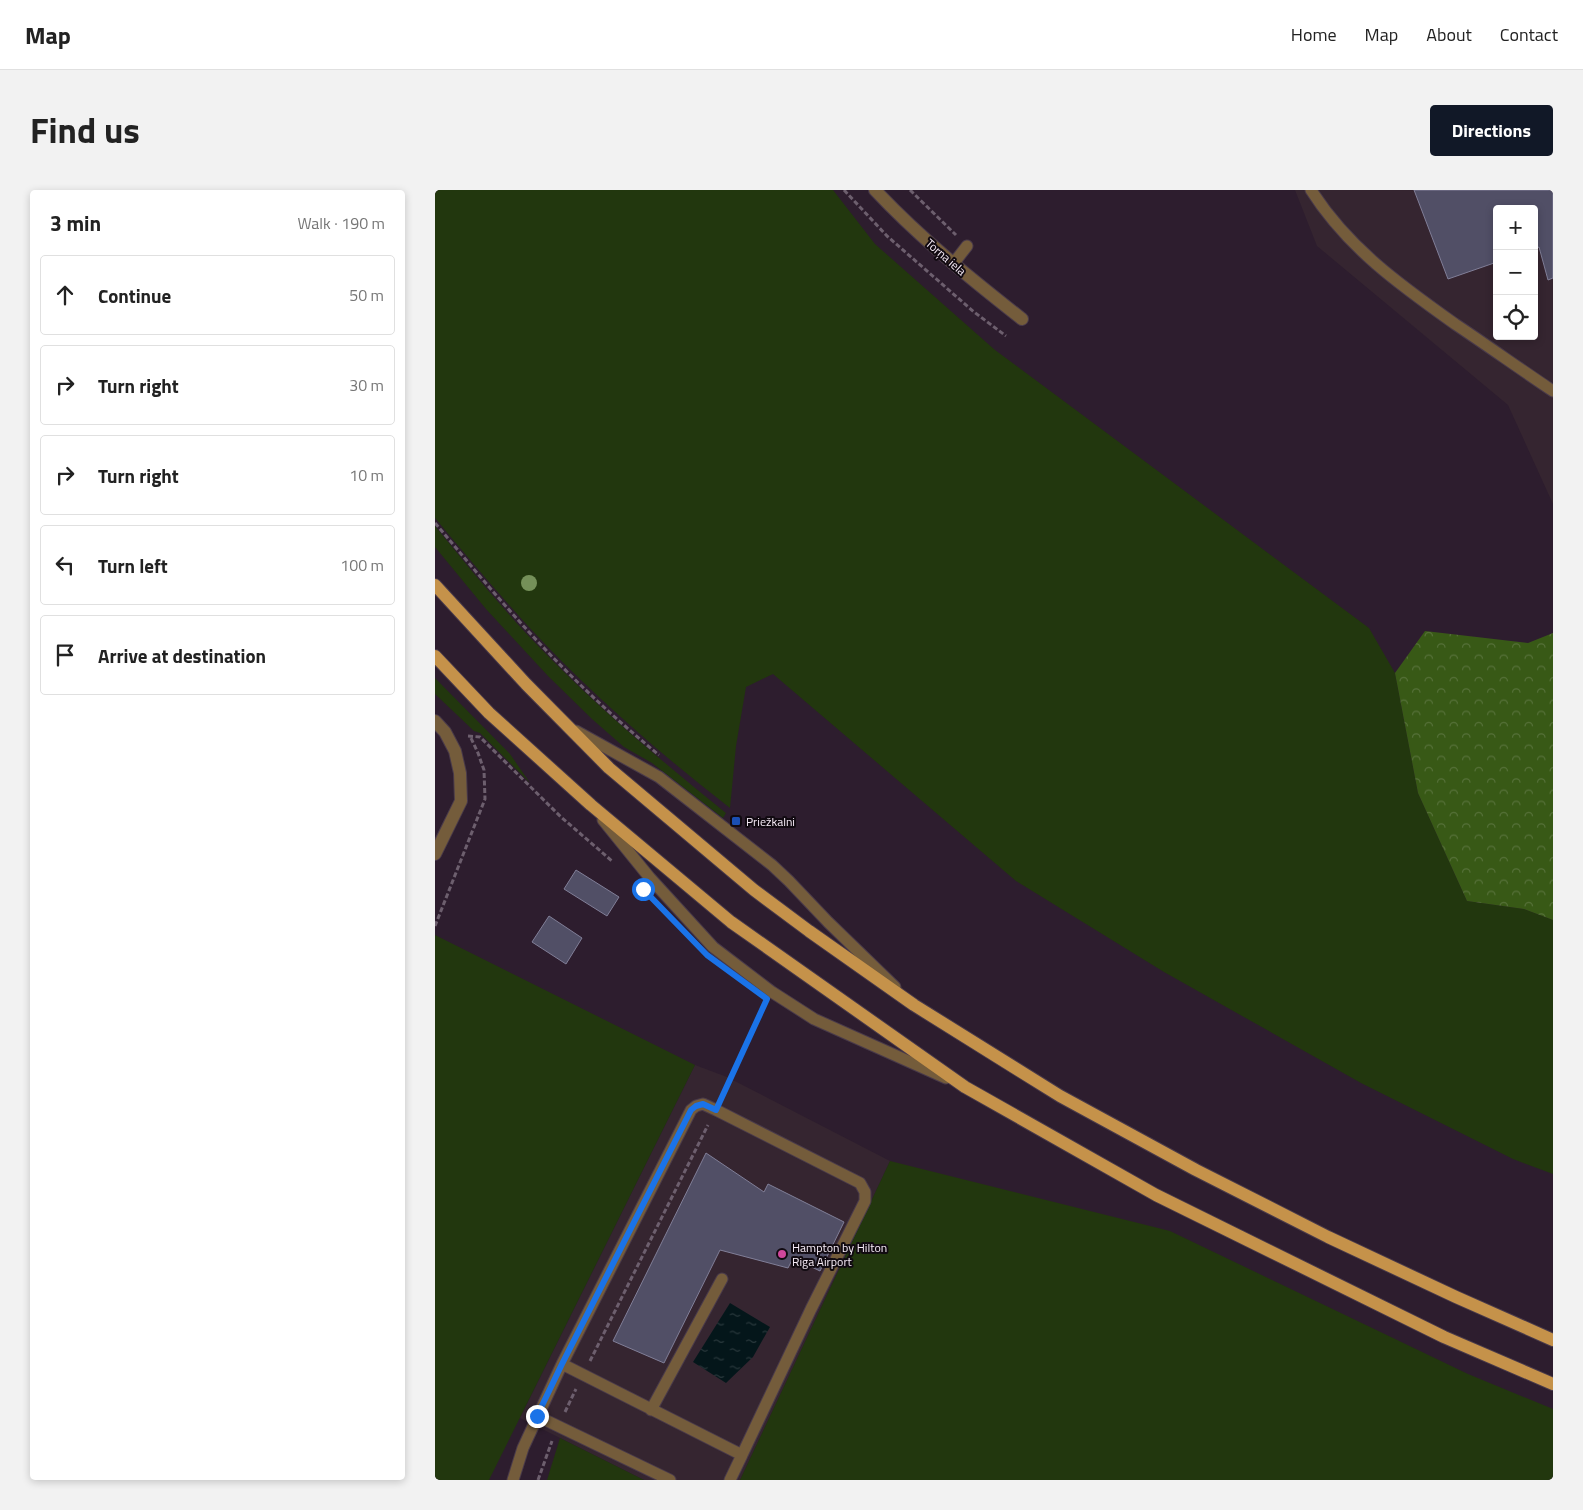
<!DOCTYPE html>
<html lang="en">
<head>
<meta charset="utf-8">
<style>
	body { margin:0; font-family:"Titillium Web",sans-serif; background:#f2f2f2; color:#222 }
	.controls { position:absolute; right:15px; top:15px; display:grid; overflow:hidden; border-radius:5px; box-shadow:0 2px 8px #0003 }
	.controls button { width:45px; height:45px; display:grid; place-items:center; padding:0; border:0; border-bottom:1px solid #e0e0e0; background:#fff; color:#222; font:25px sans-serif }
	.stop { position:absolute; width:15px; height:15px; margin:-11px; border:4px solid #1a73e8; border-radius:50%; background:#fff }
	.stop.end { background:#1a73e8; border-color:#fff; box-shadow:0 1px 5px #0008 }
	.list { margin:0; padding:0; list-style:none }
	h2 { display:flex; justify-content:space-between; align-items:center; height:65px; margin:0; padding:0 20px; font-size:21px }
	h2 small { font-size:16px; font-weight:400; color:#767676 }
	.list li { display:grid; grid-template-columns:32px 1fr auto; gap:15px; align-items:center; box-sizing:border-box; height:80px; margin:0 10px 10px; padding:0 10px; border:1px solid #e0e0e0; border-radius:5px }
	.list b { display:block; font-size:19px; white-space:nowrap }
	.list em { font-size:16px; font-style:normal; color:#767676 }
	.icon { flex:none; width:28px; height:28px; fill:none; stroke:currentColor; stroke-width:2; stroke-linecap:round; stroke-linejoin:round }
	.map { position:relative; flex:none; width:1118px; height:1290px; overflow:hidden; border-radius:5px }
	header { display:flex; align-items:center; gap:30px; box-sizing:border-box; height:70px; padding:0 25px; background:#fff; border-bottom:1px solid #e0e0e0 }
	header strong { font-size:24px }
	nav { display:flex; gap:28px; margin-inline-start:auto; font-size:18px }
	.intro { display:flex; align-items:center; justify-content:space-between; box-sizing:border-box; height:120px; padding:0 30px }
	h1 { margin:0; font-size:35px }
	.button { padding:12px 22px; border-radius:5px; background:#111827; color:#fff; font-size:18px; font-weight:700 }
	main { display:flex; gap:30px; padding:0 30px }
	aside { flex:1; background:#fff; border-radius:5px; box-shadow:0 2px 8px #0003 }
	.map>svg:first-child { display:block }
	.commercial { fill:#352530 }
	.green { fill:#22370e }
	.forest { fill:url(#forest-crowns) }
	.water { fill:url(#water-ripples) }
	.building { fill:#514f66; stroke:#817f98 }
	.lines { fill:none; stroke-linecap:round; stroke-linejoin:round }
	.service-casing { stroke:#493a4a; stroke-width:13 }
	.minor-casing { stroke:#493a4a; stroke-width:14 }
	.tertiary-casing { stroke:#493a4a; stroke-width:14 }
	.primary-casing { stroke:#493a4a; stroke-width:14 }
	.path { stroke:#6d5f6e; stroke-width:3; stroke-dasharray:5 2.5; stroke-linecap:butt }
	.service { stroke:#745c3b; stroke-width:11 }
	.minor { stroke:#745c3b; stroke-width:12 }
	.tertiary { stroke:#745c3b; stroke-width:12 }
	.primary { stroke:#c5924a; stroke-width:12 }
	.tree { fill:#759059 }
	.route { stroke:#1a73e8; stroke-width:6 }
	.transit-dot { fill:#1a4fb4; stroke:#110a11; stroke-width:2 }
	.hotel-dot { fill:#d1479c; stroke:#110a11; stroke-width:2 }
	.labels { text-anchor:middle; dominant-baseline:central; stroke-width:4; stroke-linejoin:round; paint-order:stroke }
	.street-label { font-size:12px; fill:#f8edf8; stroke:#110a11 }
	.poi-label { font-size:12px; fill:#f8edf8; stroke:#110a11; text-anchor:start }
</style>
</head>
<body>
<header>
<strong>Map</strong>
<nav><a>Home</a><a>Map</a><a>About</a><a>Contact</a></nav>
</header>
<div class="intro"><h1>Find us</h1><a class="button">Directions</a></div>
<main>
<aside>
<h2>3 min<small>Walk · 190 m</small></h2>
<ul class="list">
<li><svg class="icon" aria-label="ahead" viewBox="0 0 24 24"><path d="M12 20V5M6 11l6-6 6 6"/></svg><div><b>Continue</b></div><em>50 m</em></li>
<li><svg class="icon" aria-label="right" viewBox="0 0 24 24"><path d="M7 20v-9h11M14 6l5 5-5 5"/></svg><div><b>Turn right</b></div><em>30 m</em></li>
<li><svg class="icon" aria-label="right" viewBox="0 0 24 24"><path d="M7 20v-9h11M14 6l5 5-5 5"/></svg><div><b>Turn right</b></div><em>10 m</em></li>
<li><svg class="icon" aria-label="left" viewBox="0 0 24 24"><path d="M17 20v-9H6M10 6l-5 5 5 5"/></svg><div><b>Turn left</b></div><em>100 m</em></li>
<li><svg class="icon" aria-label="arrive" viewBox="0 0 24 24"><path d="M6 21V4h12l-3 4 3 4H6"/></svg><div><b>Arrive at destination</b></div></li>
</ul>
</aside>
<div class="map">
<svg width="1118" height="1290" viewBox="0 0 1118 1290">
	<defs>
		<pattern id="forest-crowns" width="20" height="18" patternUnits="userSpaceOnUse" patternTransform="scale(1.25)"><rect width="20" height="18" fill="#385916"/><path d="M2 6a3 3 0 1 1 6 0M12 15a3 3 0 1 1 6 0" fill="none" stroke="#567139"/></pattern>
		<pattern id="water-ripples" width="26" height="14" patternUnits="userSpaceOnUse" patternTransform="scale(1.25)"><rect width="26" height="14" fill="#04161a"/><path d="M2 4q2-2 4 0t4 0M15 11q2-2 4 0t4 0" fill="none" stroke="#29383c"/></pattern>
	</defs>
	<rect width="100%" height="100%" fill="#2d1d2e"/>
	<path class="commercial" d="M860,0H979L1013,89L1062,72V146H1099V59L1104,57L1113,90L1118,88V314L1073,215L882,56Z
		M260,875L292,887L455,971L305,1290H209L85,1228Z"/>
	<path class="green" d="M0,0H398L440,54L560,160L934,438L960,483L983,603L1032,711L1089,719L1118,730V984L1078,969L926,893L729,782L581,691L338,484L311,497L301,556L295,618C223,562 154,502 92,435C60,400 30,364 0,328Z
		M0,336C36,380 72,425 112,465C168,522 229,573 291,623L288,628L217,573L189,557L157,529L113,486L51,419L0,357Z
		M0,488L75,564L95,593L45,543L39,541L0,504Z
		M0,745L260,875L54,1290H0Z
		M455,971L735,1041L1033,1184L1118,1219V1290H305Z
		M125,1248L209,1290H112Z"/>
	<path class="forest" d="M990,441L1093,453L1118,443V730L1089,719L1032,711L983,603L960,483Z"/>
	<path class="water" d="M295,1113L335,1137L318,1167L291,1193L258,1172Z"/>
	<path class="building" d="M979,0H1118V88L1113,90L1104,57L1099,59V19H1062V72L1013,89Z
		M141,680L184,707L172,726L129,699Z
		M114,726L147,748L131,774L97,752Z
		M271,963L329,1002L333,994L409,1032L385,1081L358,1068L353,1078L285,1060L229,1173L178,1151Z"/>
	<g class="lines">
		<defs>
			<path id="service" d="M876,0C913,58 965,95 1020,134C1053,156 1085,179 1118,201
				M518,74L532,56
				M141,541L224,587L337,675L354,691L393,732L460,797
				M168,630L215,688L278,757L337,802L379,829L511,888
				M127,1174L256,920L261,916L268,914L281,920L425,993L430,1002V1011L376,1119L307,1265
				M216,1220L287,1089
				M102,1226L235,1290
				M78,1290L88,1258L127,1174L307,1265L295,1290"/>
			<path id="minor" d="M440,0C485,48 535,88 587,129"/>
			<path id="tertiary" d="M0,531L10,542L20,561L25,583L26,611L0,664"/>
			<path id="primary" d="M0,395L91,494L174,578L319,700L374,741L479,815L625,906L761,980L893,1047L1021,1107L1118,1150
				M0,466L54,523L156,615L296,732L530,897L721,1005L1009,1147L1118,1194"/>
		</defs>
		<use href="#service" class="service-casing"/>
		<use href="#minor" class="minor-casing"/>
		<use href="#tertiary" class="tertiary-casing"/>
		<use href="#primary" class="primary-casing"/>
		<path class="path" d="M409,0L452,46L539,122L571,146
			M475,0L521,45
			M0,333C28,366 55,399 84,431C127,479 174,524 224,565
			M33,546L45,547L126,627L177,671
			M0,736L50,609L49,580L43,563L35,546
			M288,904L328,817
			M155,1171L273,935
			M130,1222L141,1199
			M103,1290L117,1251"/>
		<use href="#service" class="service"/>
		<use href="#minor" class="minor"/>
		<use href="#tertiary" class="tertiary"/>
		<use href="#primary" class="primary"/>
	</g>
	<circle class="tree" cx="94" cy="393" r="8"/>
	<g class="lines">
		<path class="route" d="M102,1226L127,1174L256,920L261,916L268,914L281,920L332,809L272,765L208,699"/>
	</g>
	<rect class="transit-dot" x="296" y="626" width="10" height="10" rx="2.5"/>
	<circle class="hotel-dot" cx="347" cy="1064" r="5"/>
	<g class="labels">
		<g class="street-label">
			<text transform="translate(511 67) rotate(41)">Torņa iela</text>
		</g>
		<g class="poi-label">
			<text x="311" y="631">Priežkalni</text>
			<text x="357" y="1057">Hampton by Hilton<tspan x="357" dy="14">Riga Airport</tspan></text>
		</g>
	</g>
</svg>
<div class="controls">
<button>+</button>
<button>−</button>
<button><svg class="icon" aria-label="locate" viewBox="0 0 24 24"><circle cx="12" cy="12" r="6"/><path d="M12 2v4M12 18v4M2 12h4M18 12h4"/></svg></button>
</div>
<div class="stop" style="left:208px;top:699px"></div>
<div class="stop end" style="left:102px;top:1226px"></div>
</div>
</main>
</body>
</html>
